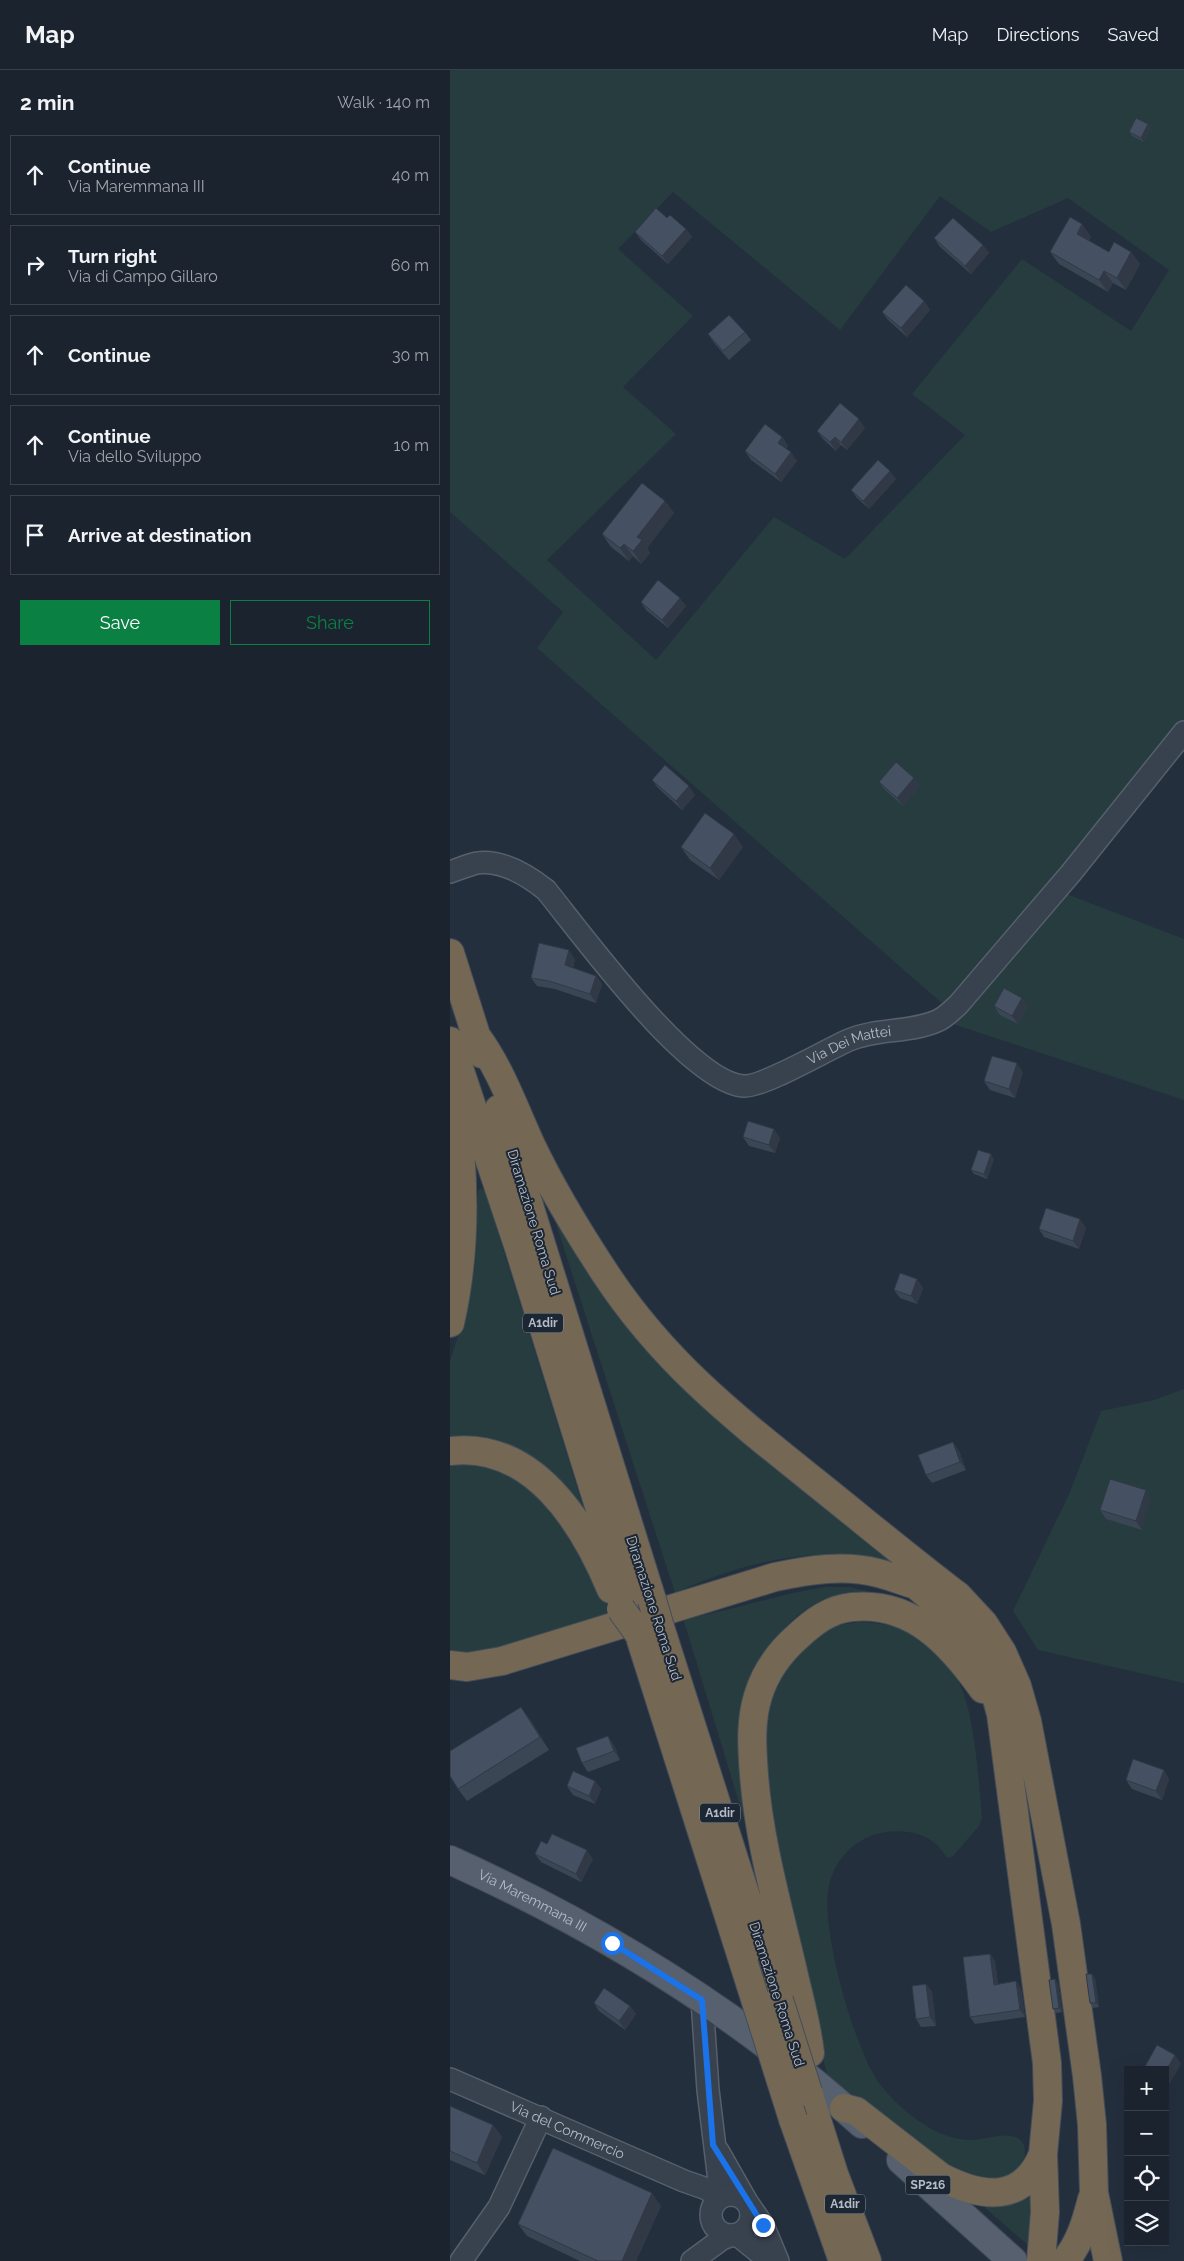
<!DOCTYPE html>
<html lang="en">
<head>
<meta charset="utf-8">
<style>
	body { margin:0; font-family:Raleway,sans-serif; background:#242b36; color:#f1f3f6 }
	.controls { position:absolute; right:15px; bottom:15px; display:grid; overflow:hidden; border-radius:0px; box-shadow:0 5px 20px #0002 }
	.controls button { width:45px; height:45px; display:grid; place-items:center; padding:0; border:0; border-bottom:1px solid #39404a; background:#1b232e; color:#f1f3f6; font:25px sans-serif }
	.stop { position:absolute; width:15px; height:15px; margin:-11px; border:4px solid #1a73e8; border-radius:50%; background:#fff }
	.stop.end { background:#1a73e8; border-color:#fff; box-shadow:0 1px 5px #0008 }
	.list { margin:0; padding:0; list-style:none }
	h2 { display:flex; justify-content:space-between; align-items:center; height:65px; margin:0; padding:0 20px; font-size:21px }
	h2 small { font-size:16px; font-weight:400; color:#a0a4aa }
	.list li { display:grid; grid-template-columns:32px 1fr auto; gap:15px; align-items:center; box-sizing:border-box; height:80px; margin:0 10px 10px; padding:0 10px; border:1px solid #39404a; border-radius:0px }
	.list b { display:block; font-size:19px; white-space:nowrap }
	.list p { margin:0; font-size:16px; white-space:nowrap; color:#a0a4aa }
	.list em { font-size:16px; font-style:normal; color:#a0a4aa }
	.actions { display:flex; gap:10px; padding:15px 20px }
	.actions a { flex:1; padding:11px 0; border:1px solid #0b8043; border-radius:0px; text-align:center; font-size:18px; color:#0b8043 }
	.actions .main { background:#0b8043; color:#fff }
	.icon { flex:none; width:28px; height:28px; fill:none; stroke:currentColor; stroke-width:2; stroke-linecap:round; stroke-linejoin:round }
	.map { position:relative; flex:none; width:734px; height:2191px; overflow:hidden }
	header { display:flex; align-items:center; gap:30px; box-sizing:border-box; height:70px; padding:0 25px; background:#1b232e; border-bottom:1px solid #39404a }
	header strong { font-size:24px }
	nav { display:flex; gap:28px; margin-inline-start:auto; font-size:18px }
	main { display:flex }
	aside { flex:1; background:#1b232e }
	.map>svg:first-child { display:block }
	.green { fill:#263c3f; fill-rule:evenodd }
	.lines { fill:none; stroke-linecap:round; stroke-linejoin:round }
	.minor-casing { stroke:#565f6c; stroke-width:24 }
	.major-casing { stroke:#414a57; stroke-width:30 }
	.highway-casing { stroke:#434c59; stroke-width:30 }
	.minor { stroke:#38414e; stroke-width:21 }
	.major { stroke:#56606e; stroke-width:28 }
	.highway { stroke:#746855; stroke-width:28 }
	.highway-bridge-casing { stroke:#434c59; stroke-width:30; stroke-linecap:butt }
	.highway-bridge { stroke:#746855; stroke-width:28 }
	.wall { fill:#3b4654 }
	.shaded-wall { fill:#303945 }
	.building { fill:#455162; stroke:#303945 }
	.route { stroke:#1a73e8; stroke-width:6 }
	.labels { text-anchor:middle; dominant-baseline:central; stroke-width:4; stroke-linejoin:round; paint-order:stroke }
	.shield { fill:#1d2633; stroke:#878f9c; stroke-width:1 }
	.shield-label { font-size:12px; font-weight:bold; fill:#b4bcc9 }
	.street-label { font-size:14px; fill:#b4bcc9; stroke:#1d2633 }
</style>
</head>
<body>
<header>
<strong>Map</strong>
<nav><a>Map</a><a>Directions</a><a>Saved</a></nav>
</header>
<main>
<aside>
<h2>2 min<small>Walk · 140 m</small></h2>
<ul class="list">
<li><svg class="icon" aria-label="ahead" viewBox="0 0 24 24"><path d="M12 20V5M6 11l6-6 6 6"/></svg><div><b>Continue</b><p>Via Maremmana III</p></div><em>40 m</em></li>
<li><svg class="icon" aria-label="right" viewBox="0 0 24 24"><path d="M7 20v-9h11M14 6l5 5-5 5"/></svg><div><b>Turn right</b><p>Via di Campo Gillaro</p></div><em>60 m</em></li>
<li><svg class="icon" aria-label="ahead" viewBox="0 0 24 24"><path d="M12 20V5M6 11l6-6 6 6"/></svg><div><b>Continue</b></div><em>30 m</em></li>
<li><svg class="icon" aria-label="ahead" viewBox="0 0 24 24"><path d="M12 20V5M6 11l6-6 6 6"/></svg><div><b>Continue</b><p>Via dello Sviluppo</p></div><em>10 m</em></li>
<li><svg class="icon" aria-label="arrive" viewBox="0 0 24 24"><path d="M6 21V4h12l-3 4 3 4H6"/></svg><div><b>Arrive at destination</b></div></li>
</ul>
<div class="actions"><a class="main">Save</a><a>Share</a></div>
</aside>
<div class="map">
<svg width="734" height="2191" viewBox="0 0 734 2191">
	<rect width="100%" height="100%" fill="#242f3e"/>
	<path class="green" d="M0,0H734V663L606,820L734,869V1030L503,954V943L87,578L113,542L0,442ZM223,122L390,260L490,126L541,162L618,128L719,200L681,261L572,189L462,324L515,365L395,489L324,447L206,590L97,490L226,364L173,317L243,246L168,179Z
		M30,1118L35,1121L135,1443L0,1372V1291L19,1232L25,1197L28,1122Z
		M99,1132L151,1209L458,1497C438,1493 417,1487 397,1485C340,1481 277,1499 225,1523Z
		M734,1319V1613L588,1580L563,1541L620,1422L651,1341L704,1330Z
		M35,1388L97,1422L161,1534L163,1544L135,1551L45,1581L23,1585L0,1582V1390Z
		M375,1517H400L433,1525C422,1524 409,1523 398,1524C355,1528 324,1564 306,1600L312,1808L233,1548C281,1542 327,1524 375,1517Z
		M409,1552C425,1553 440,1554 454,1560C478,1570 503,1596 512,1619C525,1652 529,1712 532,1748L529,1756L503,1786L498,1788C493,1783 490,1777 486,1774C472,1762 453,1760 436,1762C407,1766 385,1788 379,1816C369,1856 406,1986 432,2017C453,2042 489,2072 524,2070C537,2069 557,2061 569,2069C579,2076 574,2092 571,2101L549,2114L503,2100L379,2010L358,1938L317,1728L315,1686L317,1652L322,1628L343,1587L370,1562L388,1555Z
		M518,2123L562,2129L583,2128L587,2183Z"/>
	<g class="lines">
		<defs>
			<g id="minor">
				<path id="s1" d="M0,802C9,799 18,795 27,793C52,789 77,805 96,820C131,863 241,1015 295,1016C315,1016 376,980 399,970C427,958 460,963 487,951C495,948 502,940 508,935L621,803L734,662"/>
				<path d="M252,1930L258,2020L271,2127"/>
				<path id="s2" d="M0,2009L234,2111L254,2118L271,2127"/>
				<path d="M268,2081L297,2132L313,2155L328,2191"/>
				<circle cx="281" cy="2145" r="20"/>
				<path d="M11,2191L49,2137L91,2047"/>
				<path d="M242,2191L272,2169L282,2165L290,2167L312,2185L316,2191"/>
			</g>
			<g id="major">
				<path id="s3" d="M0,1790C148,1857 291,1944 412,2054"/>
				<path d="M451,2090L563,2191"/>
			</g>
			<path id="highway" d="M0,883L32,984
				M27,967C51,1000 64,1038 81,1075C102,1119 128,1162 155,1203C212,1290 280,1344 360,1408C409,1447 458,1488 508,1526L534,1554L552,1582L567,1616L577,1651L616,1854L637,2006L642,2055L644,2123L658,2191
				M0,971L68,1175L180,1536
				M49,1039L202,1530
				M0,1253C18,1175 15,1095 2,1016
				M0,1381C83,1371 133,1452 161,1519
				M467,1516C512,1553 537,1587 551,1644L597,1993L598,2031L593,2084L595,2142L591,2191
				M210,1557L329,1930
				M189,1564L294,1894
				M0,1595L17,1597L52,1591L325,1507C359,1500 394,1494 428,1503C447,1508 465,1516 484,1520
				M360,1983C357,1955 349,1928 343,1901C328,1837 309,1771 304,1705C302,1679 300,1651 308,1626C315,1603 329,1583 347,1567C363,1552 380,1539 402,1537C463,1531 501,1574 533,1619
				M358,2022L384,2104L417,2191
				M394,2038L406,2041L491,2107C532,2128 573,2134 593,2084
				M343,2049L393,2191
				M615,2191C630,2173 636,2152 642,2129"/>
		</defs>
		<use href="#minor" class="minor-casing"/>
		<use href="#major" class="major-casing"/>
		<use href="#highway" class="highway-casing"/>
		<use href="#minor" class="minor"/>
		<use href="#major" class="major"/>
		<use href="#highway" class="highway"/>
		<defs>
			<path id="highway-bridge" d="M202,1530L210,1557
				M171,1539L189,1564
				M294,1894L343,2049
				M329,1930L358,2022"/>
		</defs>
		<use href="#highway-bridge" class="highway-bridge-casing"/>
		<use href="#highway-bridge" class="highway-bridge"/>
	</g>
	<path class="wall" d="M698,54L701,58L694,72L682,66L679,62Z
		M217,148L236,159L242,167L218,194L191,170L185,162Z
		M632,154L641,167L639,171L659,182H681L690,194L676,220L663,213L658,222L609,194L600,182Z
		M484,168L533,175L539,183L521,204L490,177Z
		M474,231L480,240L457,267L438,250L432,242Z
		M295,262L301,270L279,290L264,273L258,264Z
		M415,358L397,380L391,375L386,381L373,369L367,361Z
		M332,367L338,376L336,379L347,391L331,412L301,390L295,381Z
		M446,409L419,439L407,428L401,420Z
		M215,431L224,443L197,478L200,483L191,494L183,486L179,491L161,477L152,464Z
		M191,532L236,536L218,558L196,540Z
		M464,708L470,716L453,736L435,720L429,712Z
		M202,710L245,725L232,740L208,718Z
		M231,777H293L269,810L240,790Z
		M125,889L123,898L146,906L152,914L146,933L105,919L87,916L81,908Z
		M572,928L578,937L568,954L550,945L544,936Z
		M573,1002L565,1028L540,1020L534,1011Z
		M293,1067L330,1068L325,1083L299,1076Z
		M544,1089L537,1109L524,1104L521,1100Z
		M636,1158L629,1179L594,1167L589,1159Z
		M467,1209L473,1218L467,1234L450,1228L444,1220Z
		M509,1381L516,1400L482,1413L476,1405Z
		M696,1420L701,1428L692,1460L656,1449L650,1440Z
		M80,1649L99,1680L17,1731L8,1719Z
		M164,1675L170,1690L138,1702L132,1693Z
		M714,1700L719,1709L712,1730L682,1719L676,1710Z
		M145,1711L151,1719L145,1734L123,1725L117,1716Z
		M97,1774L143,1789L131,1812L91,1792L85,1784Z
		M540,1884L545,1891L548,1914L566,1911L571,1919L575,1947L525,1954L520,1947Z
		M645,1908L649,1937L643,1938L640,1933Z
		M605,1909L608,1913L612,1942L606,1943L603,1939Z
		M476,1914L482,1922L486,1956L471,1957L466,1949Z
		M144,1933L180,1936L186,1944L175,1960L149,1941Z
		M0,2036L43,2055L52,2067L35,2105L0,2090Z
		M211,2136L186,2191H130L77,2166L68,2154Z"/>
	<path class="shaded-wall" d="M698,54L701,58L694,72L691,68Z
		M632,154L641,167L636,176L627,164Z
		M236,159L242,167L218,194L212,186Z
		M533,175L539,183L521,204L515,196Z
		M681,182L690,194L676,220L667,208Z
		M654,201L663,213L658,222L649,210Z
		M474,231L480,240L457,267L451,258Z
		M409,349L415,358L397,380L391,372Z
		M332,367L338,376L334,381L328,373Z
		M385,367L391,375L386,381L380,372Z
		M341,382L347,391L331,412L325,404Z
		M440,401L446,409L419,439L413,431Z
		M215,431L224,443L197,478L200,483L191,494L183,481L187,467Z
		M174,474L183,486L179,491L170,478Z
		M230,528L236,536L218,558L212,550Z
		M464,708L470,716L453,736L447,728Z
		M239,716L245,725L232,740L226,731Z
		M284,764L293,777L269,810L260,798Z
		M119,880L125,889L121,904L115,895Z
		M146,906L152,914L146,933L140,924Z
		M572,928L578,937L568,954L562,946Z
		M567,993L573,1002L565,1028L559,1019Z
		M324,1059L330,1068L325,1083L319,1075Z
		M541,1084L544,1089L537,1109L534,1104Z
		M630,1149L636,1158L629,1179L623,1171Z
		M467,1209L473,1218L467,1234L461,1226Z
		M503,1372L509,1381L516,1400L510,1392Z
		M696,1420L701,1428L692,1460L686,1451Z
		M71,1637L80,1649L99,1680L90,1667Z
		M158,1666L164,1675L170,1690L164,1681Z
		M714,1700L719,1709L712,1730L706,1721Z
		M145,1711L151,1719L145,1734L139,1726Z
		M137,1780L143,1789L131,1812L126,1804Z
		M540,1884L545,1891L549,1922L544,1915Z
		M642,1904L645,1908L649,1937L646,1933Z
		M605,1909L608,1913L612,1942L609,1938Z
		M566,1911L571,1919L575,1947L570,1940Z
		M476,1914L482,1922L486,1956L480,1947Z
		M180,1936L186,1944L175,1960L169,1951Z
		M725,1985L731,1994L717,2018L715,2016V2003Z
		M43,2055L52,2067L35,2105L27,2093Z
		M202,2123L211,2136L186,2191H172Z"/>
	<path class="building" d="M686,48L698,54L691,68L679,62Z
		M206,138L217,148L220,145L236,159L212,186L185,162Z
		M620,147L632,154L627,164L659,182L664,172L681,182L667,208L654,201L649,210L600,182Z
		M503,148L533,175L515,196L484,168Z
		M456,215L474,231L451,258L432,242Z
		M279,245L295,262L273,281L258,264Z
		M390,333L409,349L391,372L385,367L380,372L367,361Z
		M315,354L332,367L328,373L341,382L325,404L295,381Z
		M428,390L440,401L413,431L401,420Z
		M192,413L215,431L187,467L192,470L183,481L174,474L170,478L152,464Z
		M208,510L230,528L212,550L191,532Z
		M446,692L464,708L447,728L429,712Z
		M215,695L239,716L226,731L202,710Z
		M255,743L284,764L260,798L231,777Z
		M89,873L119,880L115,895L146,906L140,924L99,911L81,908Z
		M554,918L572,928L562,946L544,936Z
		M542,986L567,993L559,1019L534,1011Z
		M298,1051L324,1059L319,1075L293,1067Z
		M528,1080L541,1084L534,1104L521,1100Z
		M596,1138L630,1149L623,1171L589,1159Z
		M450,1203L467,1209L461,1226L444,1220Z
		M503,1372L510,1392L476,1405L468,1385Z
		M660,1409L696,1420L686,1451L650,1440Z
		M71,1637L90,1667L8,1719L0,1706V1681Z
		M158,1666L164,1681L132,1693L126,1678Z
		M683,1689L714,1700L706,1721L676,1710Z
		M123,1701L145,1711L139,1726L117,1716Z
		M102,1764L137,1780L126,1804L85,1784L91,1771L97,1774Z
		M540,1884L544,1915L566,1911L570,1940L520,1947L513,1887Z
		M636,1904H642L646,1933H640Z
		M605,1909L609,1938L603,1939L599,1910Z
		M476,1914L480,1947L466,1949L462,1916Z
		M154,1918L180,1936L169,1951L144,1933Z
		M707,1975L725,1985L715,2003V2000H693Z
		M0,2036L43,2055L27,2093L0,2081Z
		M103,2078L202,2123L172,2191H148L68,2154Z"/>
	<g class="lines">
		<path class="route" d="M162,1873L252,1930L263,2075L313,2155"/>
	</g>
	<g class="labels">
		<g class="shield">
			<rect x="73" y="1243.5" width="40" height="19" rx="4"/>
			<rect x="250" y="1733.5" width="40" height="19" rx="4"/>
			<rect x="455.5" y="2105.5" width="45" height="19" rx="4"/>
			<rect x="375" y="2124.5" width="40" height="19" rx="4"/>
		</g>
		<g class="shield-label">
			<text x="93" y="1253">A1dir</text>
			<text x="270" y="1743">A1dir</text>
			<text x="478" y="2115">SP216</text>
			<text x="395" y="2134">A1dir</text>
		</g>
		<g class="street-label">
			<text stroke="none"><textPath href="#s1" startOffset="501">Via Dei Mattei</textPath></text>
			<text transform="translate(84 1152) rotate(73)">Diramazione Roma Sud</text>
			<text transform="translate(204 1538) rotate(72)">Diramazione Roma Sud</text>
			<text stroke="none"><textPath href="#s3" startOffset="92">Via Maremmana III</textPath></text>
			<text transform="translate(327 1924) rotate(72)">Diramazione Roma Sud</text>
			<text stroke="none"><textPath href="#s2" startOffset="128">Via del Commercio</textPath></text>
		</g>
	</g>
</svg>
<div class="controls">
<button>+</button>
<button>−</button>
<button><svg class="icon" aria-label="locate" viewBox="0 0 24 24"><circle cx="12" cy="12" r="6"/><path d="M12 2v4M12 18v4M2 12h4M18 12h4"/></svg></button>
<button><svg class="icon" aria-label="layers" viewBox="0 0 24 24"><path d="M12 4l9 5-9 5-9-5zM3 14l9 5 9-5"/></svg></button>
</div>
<div class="stop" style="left:162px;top:1873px"></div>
<div class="stop end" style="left:313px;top:2155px"></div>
</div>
</main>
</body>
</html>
